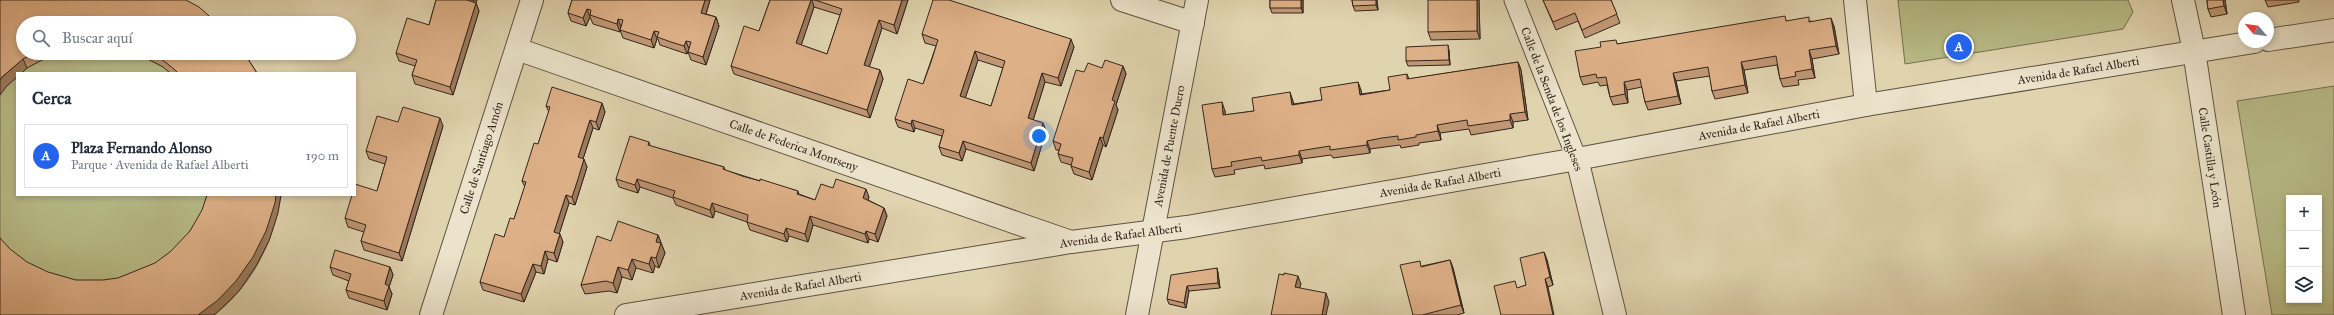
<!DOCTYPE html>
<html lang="es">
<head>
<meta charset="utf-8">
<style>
	body { margin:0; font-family:"IM FELL Great Primer",serif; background:#f6f6f7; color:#1f2937 }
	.controls { position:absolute; right:12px; bottom:12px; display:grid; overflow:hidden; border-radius:0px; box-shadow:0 2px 6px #0003 }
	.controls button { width:36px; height:36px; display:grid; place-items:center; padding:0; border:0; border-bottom:1px solid #e0e1e3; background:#fff; color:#1f2937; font:20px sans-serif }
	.compass { position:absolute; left:2238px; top:12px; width:36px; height:36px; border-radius:50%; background:#fff; box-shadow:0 2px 6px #0003; rotate:299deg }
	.you { position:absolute; left:1039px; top:136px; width:14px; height:14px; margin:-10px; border:3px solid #fff; border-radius:50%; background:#1a73e8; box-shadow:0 0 0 6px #1a73e833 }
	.badge { display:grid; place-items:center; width:26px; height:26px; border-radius:50%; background:#2563eb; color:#fff; font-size:13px; font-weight:700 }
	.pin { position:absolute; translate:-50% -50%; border:2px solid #fff; box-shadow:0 1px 4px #0006 }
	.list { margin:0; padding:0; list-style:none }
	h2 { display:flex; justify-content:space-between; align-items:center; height:52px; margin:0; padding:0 16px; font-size:17px }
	h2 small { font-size:13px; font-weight:400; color:#747a83 }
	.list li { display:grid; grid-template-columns:26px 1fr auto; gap:12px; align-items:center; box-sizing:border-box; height:64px; margin:0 8px 8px; padding:0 8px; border:1px solid #e0e1e3; border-radius:0px }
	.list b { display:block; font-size:15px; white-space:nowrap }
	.list p { margin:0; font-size:13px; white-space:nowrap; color:#747a83 }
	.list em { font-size:13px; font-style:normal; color:#747a83 }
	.icon { flex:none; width:22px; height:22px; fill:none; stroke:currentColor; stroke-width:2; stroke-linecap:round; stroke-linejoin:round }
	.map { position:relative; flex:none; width:2334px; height:315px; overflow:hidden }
	.search { position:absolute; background:#fff; box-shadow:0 2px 6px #0003; left:16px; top:16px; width:340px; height:44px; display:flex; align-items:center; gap:10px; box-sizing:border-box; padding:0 14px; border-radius:22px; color:#747a83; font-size:15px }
	.panel { position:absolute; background:#fff; box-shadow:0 2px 6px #0003; left:16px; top:72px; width:340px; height:124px; border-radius:0px }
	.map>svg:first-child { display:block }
	.green { fill:#b7bb87; stroke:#767052; fill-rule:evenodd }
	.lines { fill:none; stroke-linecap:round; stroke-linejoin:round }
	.pedestrian-casing { stroke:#5f5242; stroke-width:21 }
	.minor-casing { stroke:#5f5242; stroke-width:24 }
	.tertiary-casing { stroke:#5f5242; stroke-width:24 }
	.pedestrian { stroke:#ebe3cb; stroke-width:19 }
	.minor { stroke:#ebe3cb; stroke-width:22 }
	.tertiary { stroke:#ebe3cb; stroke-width:22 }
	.wall { fill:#bf9774; stroke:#34261d; fill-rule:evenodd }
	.shaded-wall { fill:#9b7b5e; stroke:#34261d }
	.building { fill:#deb087; stroke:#34261d; fill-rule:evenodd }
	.labels { text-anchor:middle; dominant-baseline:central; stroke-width:3; stroke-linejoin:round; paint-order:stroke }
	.street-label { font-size:12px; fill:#34261d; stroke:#ebe3cb }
</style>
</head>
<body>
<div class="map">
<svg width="2334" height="315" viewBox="0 0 2334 315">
	<rect width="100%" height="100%" fill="#e0d4af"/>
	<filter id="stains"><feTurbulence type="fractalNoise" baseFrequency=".005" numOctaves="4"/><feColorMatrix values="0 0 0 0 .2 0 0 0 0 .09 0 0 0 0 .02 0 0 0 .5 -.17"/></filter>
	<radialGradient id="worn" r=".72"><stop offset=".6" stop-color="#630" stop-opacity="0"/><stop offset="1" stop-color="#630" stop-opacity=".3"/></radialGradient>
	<path class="green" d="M172,0L23,23V53H241L255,73H17V195H281C274,241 252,286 214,315H0V11Z
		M1898,0H2128L2133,12L2123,29L1905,64Z
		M2334,86V315H2272L2237,101ZM2289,198H2319V300H2289Z"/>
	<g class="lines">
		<defs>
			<path id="pedestrian" d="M1514,0L1577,159"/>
			<g id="minor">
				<path d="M1122,0L1193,23"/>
				<path d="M1855,0L1866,105"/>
				<path id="s1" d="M2183,0L2194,51L2234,315"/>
				<path id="s2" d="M517,49L1071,242"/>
				<path d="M1577,159L1615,315"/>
				<path id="s3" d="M431,315L532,0"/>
				<path id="s4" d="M1137,315L1197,0"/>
			</g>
			<g id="tertiary">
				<path d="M2268,40L2334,30"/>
				<path id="s5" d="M626,315L1071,242L1187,227L1577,159L1866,105L2254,42"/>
			</g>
		</defs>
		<use href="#pedestrian" class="pedestrian-casing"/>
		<use href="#minor" class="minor-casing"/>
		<use href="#tertiary" class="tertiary-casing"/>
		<use href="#pedestrian" class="pedestrian"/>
		<use href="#minor" class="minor"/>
		<use href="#tertiary" class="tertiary"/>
	</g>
	<path class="wall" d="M0,0L23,23V53H61L42,60L27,68L22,73H17L6,87Z
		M436,0H477L476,3L479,11L453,95L415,84L412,75L415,66L399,61L396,53L429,25Z
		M572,0H710L706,14L716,17L719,26L706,65L691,60L688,52L687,54L660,45L658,39H657L654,48L623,38L620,30V32L593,24L590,17L586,26L571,21L568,13Z
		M770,0H908L897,34L882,28L869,67L880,70L883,79L870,118L734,74L731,66L759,31ZM814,7L840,15L827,54L801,45Z
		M1270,0H1303V13H1272L1270,8Z
		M1352,0H1377L1378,10L1355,11L1353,6Z
		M1479,0L1480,39L1431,40L1428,32Z
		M1543,0H1611L1620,23L1585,38L1578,21L1556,30Z
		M2207,0H2225L2227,14L2211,17L2208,9Z
		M2265,0H2299V2L2268,7Z
		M1787,21H1810L1834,26L1839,54L1812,59L1815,78L1798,80L1799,85L1783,87L1780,79L1777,65L1744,70L1748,93L1715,99L1712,91L1710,76L1676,81L1681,104L1648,110L1645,102L1642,87L1627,90L1628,103L1613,105L1610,97L1607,85L1600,86L1598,82L1583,85L1580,77L1617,44Z
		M922,34L1074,47L1061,86L1045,82L1038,104L1033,120L1043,123L1046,131L1034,171L966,149L962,161L942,155L939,147L942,136L915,128L914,132L898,127L895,119L923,84L936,46L925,43ZM978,60L1003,68L991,106L965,98Z
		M1449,50L1450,65L1408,66L1406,61Z
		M132,53H244L257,73H170L163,67L140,55Z
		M1518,62L1521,70L1528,120L1513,122V128L1471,135L1469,129L1440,133L1441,140L1419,143V145L1401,148L1400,145L1370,149V153L1333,158L1331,155L1302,159V163L1265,169L1264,165L1234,170L1235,174L1215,177L1212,169L1225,111V115L1254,111L1293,101V104L1322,100L1361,90V94L1390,90L1407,74L1409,79Z
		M1123,66L1126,74L1116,105L1118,110L1106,147L1103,145L1092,180L1074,174L1071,166V165L1061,162L1058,154L1059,150H1056L1053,141L1102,68Z
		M602,103L605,112L599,130L593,128L583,159L587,167L575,205L569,203L559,234L563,242L557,262L548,259L544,274L536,272L524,302L483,290L480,282L514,219L525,187L522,181L538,144L549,112L546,106Z
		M398,122L443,126L402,261L364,250L361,241L364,232L348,227L345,218L377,191L385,164L369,159L366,151Z
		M649,142L650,146L724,167L725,170L760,181L798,191L799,194L815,200L833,188L869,197L868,200L884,208L887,216L878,242L869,239L868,243L813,225L808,242L789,236L787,242L750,230L747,222L715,211L713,218L676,205L673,198L640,187L638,193L619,187L616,179Z
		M658,235L665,253L659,268L655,266L653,273L636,268L632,280L622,277L617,293L609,291L585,294L581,285L611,241Z
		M1544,252L1547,260L1553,285L1548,287L1518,288L1526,285Z
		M1450,260L1453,268L1464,313L1457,315H1413L1422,266Z
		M330,267H390L393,275L389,287L392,294L387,310L349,298L346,290L349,281L333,275Z
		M1217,268L1218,273L1220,288L1189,291L1186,308L1169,304L1167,299Z"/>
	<path class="shaded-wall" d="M473,0H477L476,3L479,11L453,95L450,87L475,5Z
		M705,0H710L704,21L701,13Z
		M811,0H812L814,7L799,52L796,43Z
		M902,0H908L897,34L894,25Z
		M1301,0H1303V13L1301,8Z
		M1376,0H1377L1378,10L1376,5Z
		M1477,0H1479L1480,39L1477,31Z
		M2223,0H2225L2227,14L2224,6Z
		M587,9L590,17L586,26L583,18Z
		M716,17L719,26L706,65L703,57Z
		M1831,18L1834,26L1839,54L1836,46Z
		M618,19L621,27L620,32L617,24Z
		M879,20L882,28L867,74L864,65Z
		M654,31L657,39L654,48L651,40Z
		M1071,39L1074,47L1061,86L1058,78Z
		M686,41L689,49L687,54L684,46Z
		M1448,45L1449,50L1450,65L1449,60Z
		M1809,50L1812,59L1815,78L1812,69Z
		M975,51L978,60L963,105L960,96Z
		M23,59L27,68L22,73H17V77L6,87L0,95V80L2,77Z
		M1518,62L1521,70L1528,120L1525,112Z
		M1741,62L1744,70L1748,93L1745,85Z
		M1123,66L1126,74L1116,105L1118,110L1106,147L1103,138L1112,100Z
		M880,70L883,79L870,118L867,110Z
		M1042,73L1045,82L1031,127L1028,118Z
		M1673,73L1676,81L1681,104L1678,96Z
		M1358,82L1361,90L1363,103L1360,95Z
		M1624,82L1627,90L1628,103L1625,94Z
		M1290,92L1293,101L1295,113L1292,105Z
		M1222,102L1225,111L1226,123L1223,115Z
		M602,103L605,112L599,130L596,122Z
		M1510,114L1513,122V128L1510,120Z
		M440,118L443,126L402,261L399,253Z
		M590,120L593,128L581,165L578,157Z
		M912,120L915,128L914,132L911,124Z
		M1043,123L1046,131L1034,171L1031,163Z
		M1437,125L1440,133L1441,140L1438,131Z
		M1100,137L1103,145L1092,180L1089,172Z
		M963,141L966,149L962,161L959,153Z
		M1367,141L1370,149V153L1367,145Z
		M1299,151L1302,159V163L1299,155Z
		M584,159L587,167L575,205L572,197Z
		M637,179L640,187L638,193L635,185Z
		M866,189L869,197L866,206L863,198Z
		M276,195H281L278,213L269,241L256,266L239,291L221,309L214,315H198Z
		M566,195L569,203L557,241L554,232Z
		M712,203L715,211L713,218L710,210Z
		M884,208L887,216L878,242L875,234Z
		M810,216L813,225L808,242L805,234Z
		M786,228L789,236L787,242L784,234Z
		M866,231L869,239L868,243L865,234Z
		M560,234L563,242L557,262L554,253Z
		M658,235L665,253L659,268L656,258V242Z
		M545,251L548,259L544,274L541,266Z
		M1544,252L1547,260L1553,285L1550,277Z
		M651,257L655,266L653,273L649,264Z
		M632,259L636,268L632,280L628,270Z
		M1450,260L1453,268L1464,313L1461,305Z
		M533,264L536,272L524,302L521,294Z
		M390,267L393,275L389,287L392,294L387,310L384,301L385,284Z
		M618,267L622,277L617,293L613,283Z
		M1217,268L1218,273L1220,288L1218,283Z
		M1298,276L1301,284L1298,295L1295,287Z
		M1545,279L1548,287L1554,315H1553Z
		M1187,286L1189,291L1186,308L1184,303Z
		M1326,293L1329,302L1326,315H1322Z"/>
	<path class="building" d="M0,0H186L199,7L217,23H23V53H33L23,59L2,77L0,80Z
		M436,0H467L476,3L450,87L412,75L417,60L396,53L407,18L429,25Z
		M572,0H705L701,13L716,17L703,57L688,52L691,42L686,41L684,46L671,42L657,37L659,32L654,31L651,40L636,35L620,30L623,20L618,19L617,24L590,15L591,10L587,9L583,18L568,13Z
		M770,0H811L796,43L827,54L842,9L815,0H902L894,25L879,20L864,65L880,70L867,110L731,66L744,26L759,31Z
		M933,0H949L1071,39L1058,78L1042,73L1035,96L1028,118L1043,123L1031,163L963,141L959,153L939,147L944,130L912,120L911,124L895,119L908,79L923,84L931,62L938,40L922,34ZM975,51L1005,61L991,106L960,96Z
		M1270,0H1301V8H1270Z
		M1352,0H1376V5L1353,6Z
		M1428,0H1477V31L1428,32Z
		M1543,0H1611L1617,14L1582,30L1575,13L1553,22Z
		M2207,0H2223L2224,6L2208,9Z
		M1785,16L1786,21L1809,17V22L1831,18L1836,46L1809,50L1812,69L1795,72L1796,76L1780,79L1776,56L1741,62L1745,85L1712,91L1708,67L1673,73L1678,96L1645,102L1640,79L1624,82L1625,94L1610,97L1606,77L1597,78L1596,74L1580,77L1575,51L1601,47L1600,42L1616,40L1617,44Z
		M1448,45L1449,60L1406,61V47Z
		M151,53H244L257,73H178L175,70L159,57Z
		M1105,60L1123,66L1112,100L1115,101L1103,138L1100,137L1089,172L1071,166L1073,158L1058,154L1061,144L1053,141L1076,70L1084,72L1088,63L1102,68Z
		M1518,62L1525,112L1510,114V120L1468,126L1467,120L1437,125L1438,131L1416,135V137L1398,140V136L1382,138L1367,141V145L1330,150V146L1299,151V155L1262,161L1261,157L1231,162L1232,166L1212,169L1202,105L1222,102L1223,115L1254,111L1252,98L1290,92L1292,105L1322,100L1320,88L1358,82L1360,95L1390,90L1388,77L1407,74V79Z
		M552,87L602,103L596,122L590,120L578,157L584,159L578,179L572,197L566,195L554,232L560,234L554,253L545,251L541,266L533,264L521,294L480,282L495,234L504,237L510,218L514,219L526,182L522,181L534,143L538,144L550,107L546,106Z
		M403,107L440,118L399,253L361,241L366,225L345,218L352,195H355V184L377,191L387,157L366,151L377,116L398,122Z
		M630,136L649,142L648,145L724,167L723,169L742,176L760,181V179L798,191L797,194L815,200L821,184L833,188L836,179L866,189L863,198L884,208L875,234L866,231L865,234L810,216L805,234L786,228L784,234L747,222L748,215L712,203L710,210L673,197L675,191L637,179L635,185L616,179Z
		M207,195H276L275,203L266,231L253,257L236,281L218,300L198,315H0V238L10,249L27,262L48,272L76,280H103L118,278L155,263L170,252L190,231L202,210Z
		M618,221L658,235L656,242L661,243L656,258L651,257L649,264L632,259L628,270L618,267L613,283L606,281L581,285L597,236L611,241Z
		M335,250L390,267L385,284L389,286L384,301L346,290L351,274L330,267Z
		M1544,252L1550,277L1545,279L1553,315H1501L1494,286L1515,281L1517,288L1526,285L1520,258Z
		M1450,260L1461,305L1422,315H1413L1400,265L1420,261L1421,267Z
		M1217,268L1218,283L1187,286L1184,303L1167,299L1171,275Z
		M1284,273L1298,276L1295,287L1326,293L1322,315H1271L1279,274L1284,275Z"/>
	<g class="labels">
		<g class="street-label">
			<text stroke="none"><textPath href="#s5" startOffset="1473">Avenida de Rafael Alberti</textPath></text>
			<text transform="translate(1552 99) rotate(69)">Calle de la Senda de los Ingleses</text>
			<text stroke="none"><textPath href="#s5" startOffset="1149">Avenida de Rafael Alberti</textPath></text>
			<text stroke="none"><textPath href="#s2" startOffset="293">Calle de Federica Montseny</textPath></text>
			<text stroke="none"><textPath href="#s4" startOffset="172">Avenida de Puente Duero</textPath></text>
			<text stroke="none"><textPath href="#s1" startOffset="160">Calle Castilla y León</textPath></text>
			<text stroke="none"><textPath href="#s3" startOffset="165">Calle de Santiago Amón</textPath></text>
			<text stroke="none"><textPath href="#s5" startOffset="825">Avenida de Rafael Alberti</textPath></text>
			<text stroke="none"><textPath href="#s5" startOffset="501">Avenida de Rafael Alberti</textPath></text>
			<text stroke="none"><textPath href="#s5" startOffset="177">Avenida de Rafael Alberti</textPath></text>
		</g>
	</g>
	<rect width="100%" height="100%" filter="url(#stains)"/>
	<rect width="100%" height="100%" fill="url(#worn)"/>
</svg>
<div class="controls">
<button>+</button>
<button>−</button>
<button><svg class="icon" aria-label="layers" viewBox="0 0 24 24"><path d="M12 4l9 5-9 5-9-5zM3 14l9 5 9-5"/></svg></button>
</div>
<svg class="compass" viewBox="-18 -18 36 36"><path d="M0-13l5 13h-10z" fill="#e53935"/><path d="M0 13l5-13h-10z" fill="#747a83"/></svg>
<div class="you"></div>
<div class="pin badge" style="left:1959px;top:47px">A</div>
<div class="search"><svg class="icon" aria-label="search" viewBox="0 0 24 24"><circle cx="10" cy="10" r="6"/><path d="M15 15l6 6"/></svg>Buscar aquí</div>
<section class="panel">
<h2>Cerca<small></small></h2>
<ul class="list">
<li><span class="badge">A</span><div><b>Plaza Fernando Alonso</b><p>Parque · Avenida de Rafael Alberti</p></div><em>190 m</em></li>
</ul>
</section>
</div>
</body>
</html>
